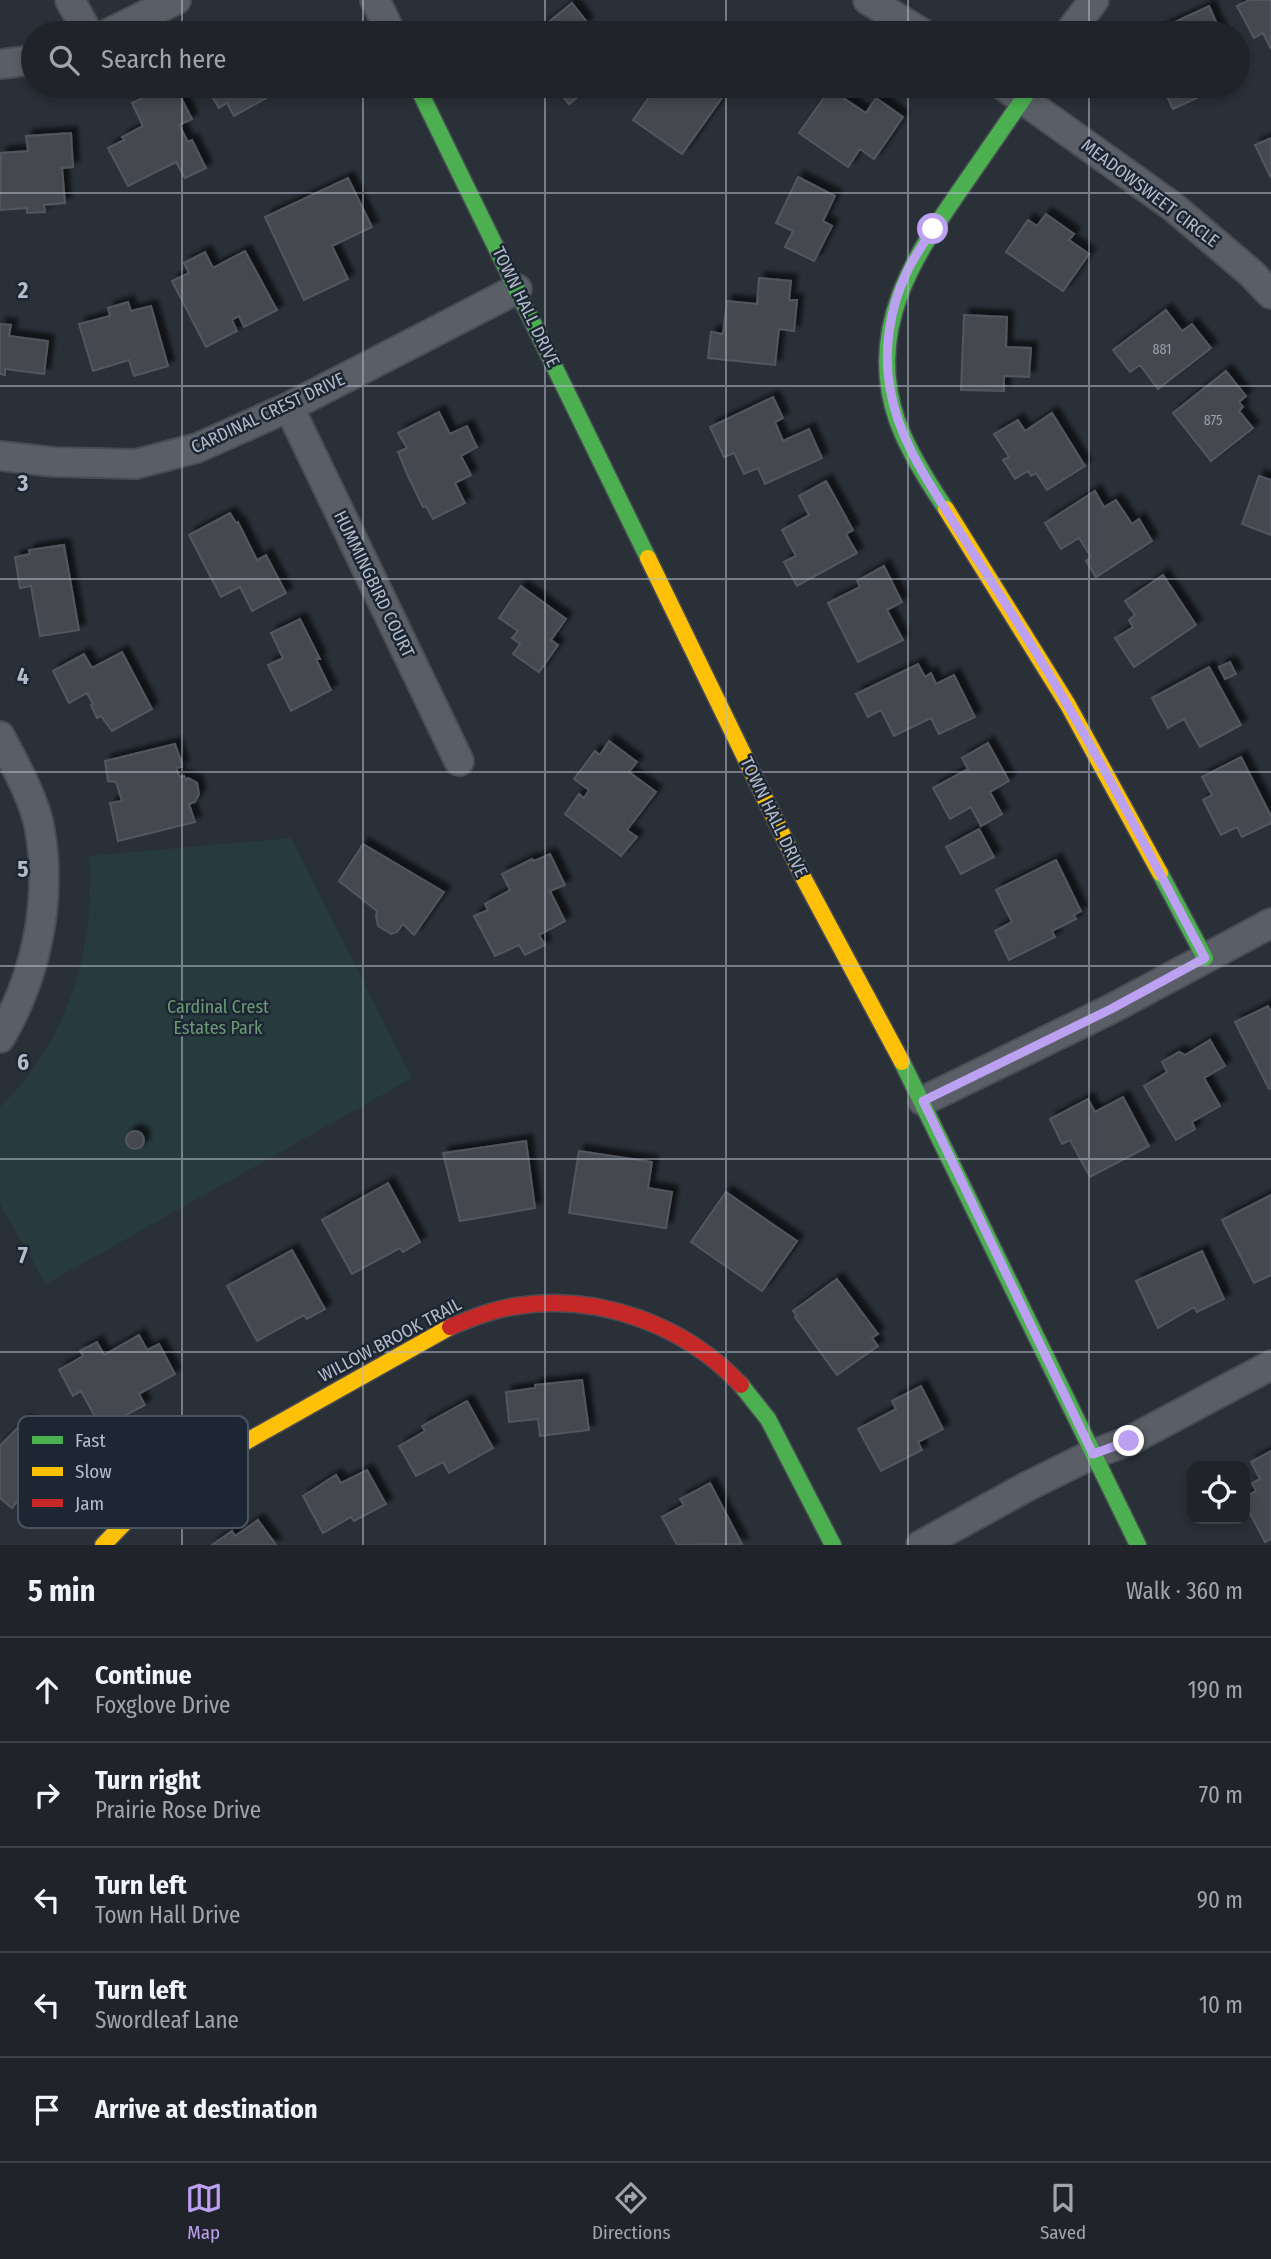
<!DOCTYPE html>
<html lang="en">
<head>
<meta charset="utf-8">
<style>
	body { margin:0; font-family:"Fira Sans Condensed",sans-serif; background:#282c32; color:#f1f3f6 }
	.controls { position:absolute; right:21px; bottom:21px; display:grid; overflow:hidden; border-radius:14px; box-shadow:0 4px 10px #0003 }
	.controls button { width:63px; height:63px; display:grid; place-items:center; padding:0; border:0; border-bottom:2px solid #3d4147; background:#20242a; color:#f1f3f6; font:35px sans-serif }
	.stop { position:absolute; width:21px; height:21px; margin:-16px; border:5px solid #bca0f2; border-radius:50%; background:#fff }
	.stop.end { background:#bca0f2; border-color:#fff; box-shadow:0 2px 7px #0008 }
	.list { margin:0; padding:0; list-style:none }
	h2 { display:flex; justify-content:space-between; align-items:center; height:91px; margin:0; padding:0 28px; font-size:30px }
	h2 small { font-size:23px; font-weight:400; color:#a2a4a8 }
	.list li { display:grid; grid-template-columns:46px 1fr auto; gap:21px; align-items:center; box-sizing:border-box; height:105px; padding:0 28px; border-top:2px solid #3d4147 }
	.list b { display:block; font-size:26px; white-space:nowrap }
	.list p { margin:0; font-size:23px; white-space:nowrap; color:#a2a4a8 }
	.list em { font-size:23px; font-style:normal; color:#a2a4a8 }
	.icon { flex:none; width:38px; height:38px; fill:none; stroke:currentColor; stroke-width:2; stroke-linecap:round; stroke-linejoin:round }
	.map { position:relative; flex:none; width:1271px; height:1545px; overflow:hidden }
	.search { position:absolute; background:#20242a; box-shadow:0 4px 10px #0003; left:21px; right:21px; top:21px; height:77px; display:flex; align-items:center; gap:18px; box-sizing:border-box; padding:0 24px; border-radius:38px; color:#a2a4a8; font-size:26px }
	.sheet { height:616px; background:#20242a }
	nav { display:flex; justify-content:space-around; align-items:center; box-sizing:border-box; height:98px; border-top:2px solid #3d4147; background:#20242a; font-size:19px; color:#a2a4a8 }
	nav a { display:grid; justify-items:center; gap:4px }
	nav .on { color:#bca0f2 }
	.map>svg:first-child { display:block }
	.green { fill:#273a3e }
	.building { fill:#444950; stroke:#52575f; stroke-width:2; filter:url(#shadow) }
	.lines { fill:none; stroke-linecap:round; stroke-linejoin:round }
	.street-casing { stroke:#484c53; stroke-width:32 }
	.fast-casing { stroke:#484c53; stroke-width:19 }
	.slow-casing { stroke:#484c53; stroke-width:19 }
	.jam-casing { stroke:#484c53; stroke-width:19 }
	.street { stroke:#5a5e66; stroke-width:28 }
	.fast { stroke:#4caf50; stroke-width:16 }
	.slow { stroke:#ffc107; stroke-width:16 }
	.jam { stroke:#c62828; stroke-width:16 }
	.route { stroke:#bca0f2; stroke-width:9 }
	.grid { fill:none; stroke:#b4bcc9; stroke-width:2; stroke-opacity:0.55 }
	.labels { text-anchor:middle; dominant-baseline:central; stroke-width:5; stroke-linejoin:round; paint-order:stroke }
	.number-label { font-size:14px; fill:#989fab }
	.street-label { font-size:18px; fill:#b4bcc9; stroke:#1d2633 }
	.park-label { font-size:18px; fill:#6b9a76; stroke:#1d2633 }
	.key { fill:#1d2633; stroke:#4a5360; stroke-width:2 }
	.key-label { font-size:19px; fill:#b4bcc9 }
	.grid-label { font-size:23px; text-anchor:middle; font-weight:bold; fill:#b4bcc9; stroke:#1d2633; stroke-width:5; stroke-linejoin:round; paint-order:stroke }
</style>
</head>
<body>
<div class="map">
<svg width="1271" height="1545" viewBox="0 0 1271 1545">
	<defs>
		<filter id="shadow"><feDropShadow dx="6" dy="-6" stdDeviation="2" flood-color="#0009"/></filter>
	</defs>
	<rect width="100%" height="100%" fill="#2a3038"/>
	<path class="green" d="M291,838L412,1078L46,1284L0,1204V1107C68,1041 96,948 89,856Z"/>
	<path class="building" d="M1249,0H1271V49L1263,33L1254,38L1237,6Z
		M572,3L587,22L580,28L584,33H535Z
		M1209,6L1221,33H1165L1162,28Z
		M175,86L192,119L179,125L188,142L192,140L206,168L185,178L176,162L128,186L108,148L124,140L122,137L143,126L132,103L153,93L155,96Z
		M206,86H285L286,87L234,116L227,103L219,108Z
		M564,86H591L569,104L560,93L566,88Z
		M657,86H726L729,88L682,154L633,120Z
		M1162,86H1223L1173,109Z
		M830,89L866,113L876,98L903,117L874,159L860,149L848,167L799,133Z
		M71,133L73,167L62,168L65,203L44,205L45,212L27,213V208L0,210L1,153L28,151L26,136Z
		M1271,138V178L1255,145Z
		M798,177L835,196L823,221L832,226L814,261L785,247L793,231L776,223Z
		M348,178L372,227L332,246L348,279L304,300L265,217Z
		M1046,214L1074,234L1069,240L1089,254L1063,291L1006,252L1028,220L1037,226Z
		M245,251L277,310L244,327L239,316L232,320L237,331L206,347L172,281L189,273L184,263L205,252L213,268Z
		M759,278L791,281L789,300H797L794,331L779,329L775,365L708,358L711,332L723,334L727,301L757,304Z
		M128,302L131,311L151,306L168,366L134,376L129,360L93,371L79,324L110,316L108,308Z
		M1166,310L1182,331L1192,324L1211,348L1158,389L1140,365L1130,372L1113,350Z
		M964,315L1007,317L1006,347L1031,348L1029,377L1004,376V391L961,390Z
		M0,324L11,325L9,336L48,341L44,374L5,369V375L0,374Z
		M1226,371L1246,396L1239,402L1243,407L1239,411L1253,428L1211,461L1173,413Z
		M773,397L783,418L775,422L783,441L809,429L822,458L765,484L758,468L744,474L734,453L724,457L710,427Z
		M439,412L450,434L467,426L477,447L461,456L471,475L455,483L465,503L433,519L426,506L423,507L408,476L398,452L407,448L398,433Z
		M1052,413L1085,466L1047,490L1036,473L1031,476L1028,471L1015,479L1003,460L1009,457L994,434L1018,420L1025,431Z
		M1259,476L1271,480V535L1242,524Z
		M826,481L853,530L846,534L857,553L797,586L784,562L796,556L782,530L809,515L799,496Z
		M1095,491L1104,507L1116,500L1132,524L1139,519L1152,541L1096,577L1086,561L1091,557L1079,538L1061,549L1045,523Z
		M230,513L236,523L238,522L257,560L266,555L286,593L252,611L240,587L221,597L189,535Z
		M64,545L79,630L40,636L31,586L20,588L15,557L30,554L29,550Z
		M884,566L902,602L887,610L903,640L858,662L828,603L860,587L857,581Z
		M1163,575L1196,625L1134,667L1115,638L1133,627L1129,620L1135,615L1125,601Z
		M521,586L566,619L551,640L558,645L539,672L513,654L520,644L512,638L518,631L499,618Z
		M300,619L320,659H316L331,690L291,711L268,665L283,658L271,633Z
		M122,652L152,709L112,731L101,716L97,718L91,705L93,704L87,693L69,703L53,671L84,654L92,668Z
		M1230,662L1236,674L1225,679L1219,667Z
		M918,664L925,677L931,673L936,684L954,675L975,717L939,734L931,718L894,736L881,710L868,717L856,694Z
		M1209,667L1241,725L1200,747L1184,719L1168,728L1152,698Z
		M609,741L637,762L629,772L656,792L627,830L637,837L621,856L565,814L579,794L584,798L589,790L574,779L595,751L600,755Z
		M988,743L1009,781L990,792L1002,814L981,826L971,807L950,819L933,788L968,769L962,758Z
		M175,744L182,764V767L176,768L180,777L184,776L186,780L188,778L197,783L199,794L195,802L189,804L195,822L118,841L110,803L122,801L116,782L108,781L105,761Z
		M1241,757L1271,816V823L1242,837L1237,827L1221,835L1203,800L1212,795L1202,777Z
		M979,829L994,857L961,874L946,847Z
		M363,844L444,892L414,935L403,924L397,932L391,934L378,926L376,916L377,911L339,881Z
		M550,854L565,885L550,891L565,921L539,935L545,945L525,955L519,945L495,956L474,916L488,910L485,904L510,890L502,874L532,859L534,861Z
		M1056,860L1081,911L1074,915L1076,919L1052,931L1055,937L1009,960L995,931L1012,922L996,890Z
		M1268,1006L1271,1012V1088L1269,1089L1235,1022Z
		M1210,1040L1225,1066L1204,1078L1220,1106L1192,1122L1195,1129L1176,1140L1144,1086L1167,1072L1162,1062L1179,1052L1185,1055Z
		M1123,1097L1149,1146L1090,1177L1070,1140L1062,1144L1050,1119L1088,1099L1095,1112Z
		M126 1140a9 9 0 1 1 18 0a9 9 0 1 1-18 0Z
		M526,1141L535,1208L460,1221L443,1153Z
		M579,1151L652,1162L648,1188L672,1192L666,1228L569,1213Z
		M388,1183L420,1242L403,1252L400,1248L352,1274L322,1220Z
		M726,1192L797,1241L762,1291L691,1242Z
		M1271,1195V1275L1254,1283L1222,1220Z
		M292,1250L325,1309L307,1319L304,1315L257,1341L227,1286Z
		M1202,1251L1224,1299L1197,1312L1194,1307L1158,1328L1136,1281Z
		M837,1279L878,1334L872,1338L878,1346L837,1375L795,1317L797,1316L793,1311Z
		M139,1335L147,1350L159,1344L175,1374L139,1394L145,1405L101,1428L81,1391L73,1396L59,1370L83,1356L80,1351L97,1342L104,1355Z
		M582,1380L589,1430L540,1436L538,1419L509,1422L506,1392L535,1388V1385Z
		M921,1386L943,1429L918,1442L922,1450L881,1471L858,1429L896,1409L892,1401Z
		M467,1401L493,1448L449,1473L443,1462L416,1476L399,1446L425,1431L422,1426Z
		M24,1421L58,1448L12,1508L0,1498V1446Z
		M1271,1451V1539L1265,1542L1245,1504V1497L1256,1491L1252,1483L1260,1479L1251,1462Z
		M367,1470L386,1504L354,1521L351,1517L323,1533L303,1496L336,1475L341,1483Z
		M710,1483L742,1544L677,1545L662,1517L684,1505L680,1499Z
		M258,1520L276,1545H212L232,1531L235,1536Z"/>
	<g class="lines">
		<defs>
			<path id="street" d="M70,0L88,33
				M375,0L391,33
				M868,0L922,33
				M109,33L176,0
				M1069,33L1094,0
				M0,64L33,60
				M1004,86L1172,206L1251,273L1271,294
				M289,407L459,761
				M0,456L54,462L136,464L197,448L289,407L517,289
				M0,736C14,763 35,800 40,830C52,902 36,977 0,1038
				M923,1101L1111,1009L1271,923
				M921,1545L1028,1486L1093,1454L1129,1441L1271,1365"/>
			<path id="fast" d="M417,86L648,558
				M946,509C927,481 908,451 897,420C865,328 915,255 965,183C987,151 1010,118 1032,86
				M1160,873L1205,958
				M902,1062L1138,1545
				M741,1385L768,1419L833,1545"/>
			<path id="slow" d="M946,509L1068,705L1160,873
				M648,558L804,879L902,1062
				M103,1545L147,1500L176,1481L450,1327"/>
			<path id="jam" d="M450,1327C472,1318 494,1309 517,1306C599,1293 685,1325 741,1385"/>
		</defs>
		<use href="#street" class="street-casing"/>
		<use href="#fast" class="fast-casing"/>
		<use href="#slow" class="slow-casing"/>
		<use href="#jam" class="jam-casing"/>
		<use href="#street" class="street"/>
		<use href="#fast" class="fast"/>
		<use href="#slow" class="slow"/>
		<use href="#jam" class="jam"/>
	</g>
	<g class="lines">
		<path class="route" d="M933,229C924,243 913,258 906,274C890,308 883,351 890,388C898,439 929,483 956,526C987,575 1019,624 1049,674C1105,767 1154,863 1205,958L1111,1009L923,1101L1093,1454L1129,1441"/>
	</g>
	<path class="grid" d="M182,0V33M363,0V33M545,0V33M726,0V33M908,0V33M1089,0V33M182,86V1545M363,86V1545M545,86V1545M726,86V1545M908,86V1545M1089,86V1545M0,193H1271M0,386H1271M0,579H1271M0,772H1271M0,966H1271M0,1159H1271M0,1352H1271"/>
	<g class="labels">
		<g class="number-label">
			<text x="1162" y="349">881</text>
			<text x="1213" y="420">875</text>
		</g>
		<g class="street-label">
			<text transform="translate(1150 193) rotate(37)">MEADOWSWEET CIRCLE</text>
			<text transform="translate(526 307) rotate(64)">TOWN HALL DRIVE</text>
			<text transform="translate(268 413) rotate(-25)">CARDINAL CREST DRIVE</text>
			<text transform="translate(374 584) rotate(64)">HUMMINGBIRD COURT</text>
			<text transform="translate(774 817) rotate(64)">TOWN HALL DRIVE</text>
			<text transform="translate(390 1340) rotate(-28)">WILLOW BROOK TRAIL</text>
		</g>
		<g class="park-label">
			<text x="218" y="1007">Cardinal Crest<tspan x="218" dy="21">Estates Park</tspan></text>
		</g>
	</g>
	<rect x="18" y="1416" width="230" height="112" rx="10" class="key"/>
	<rect x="32" y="1436" width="31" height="8" fill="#4caf50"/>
	<rect x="32" y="1467" width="31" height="9" fill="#ffc107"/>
	<rect x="32" y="1499" width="31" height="8" fill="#c62828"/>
	<g class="key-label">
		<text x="75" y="1447">Fast</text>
		<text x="75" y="1478">Slow</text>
		<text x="75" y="1510">Jam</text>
	</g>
	<g class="grid-label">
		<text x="23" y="298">2</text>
		<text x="23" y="491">3</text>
		<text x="23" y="684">4</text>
		<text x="23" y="877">5</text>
		<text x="23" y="1070">6</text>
		<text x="23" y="1263">7</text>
	</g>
</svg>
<div class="controls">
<button><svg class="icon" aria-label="locate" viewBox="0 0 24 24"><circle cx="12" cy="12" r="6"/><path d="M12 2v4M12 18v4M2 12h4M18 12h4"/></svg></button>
</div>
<div class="stop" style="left:933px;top:229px"></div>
<div class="stop end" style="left:1129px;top:1441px"></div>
<div class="search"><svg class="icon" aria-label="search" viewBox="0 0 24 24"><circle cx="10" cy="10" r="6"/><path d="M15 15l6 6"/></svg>Search here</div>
</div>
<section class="sheet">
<h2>5 min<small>Walk · 360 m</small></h2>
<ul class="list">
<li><svg class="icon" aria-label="ahead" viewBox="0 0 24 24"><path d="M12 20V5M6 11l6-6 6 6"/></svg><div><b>Continue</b><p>Foxglove Drive</p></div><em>190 m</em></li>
<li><svg class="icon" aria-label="right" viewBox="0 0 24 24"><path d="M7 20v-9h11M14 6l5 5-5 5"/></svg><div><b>Turn right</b><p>Prairie Rose Drive</p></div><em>70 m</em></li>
<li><svg class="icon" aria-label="left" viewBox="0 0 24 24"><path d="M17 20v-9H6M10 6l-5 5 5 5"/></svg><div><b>Turn left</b><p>Town Hall Drive</p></div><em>90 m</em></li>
<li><svg class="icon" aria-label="left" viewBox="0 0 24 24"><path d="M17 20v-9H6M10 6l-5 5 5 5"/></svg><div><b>Turn left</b><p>Swordleaf Lane</p></div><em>10 m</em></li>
<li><svg class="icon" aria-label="arrive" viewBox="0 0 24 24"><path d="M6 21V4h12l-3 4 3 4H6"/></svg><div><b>Arrive at destination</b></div></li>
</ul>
</section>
<nav>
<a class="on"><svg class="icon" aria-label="map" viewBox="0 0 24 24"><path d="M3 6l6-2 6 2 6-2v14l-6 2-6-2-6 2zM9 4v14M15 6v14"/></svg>Map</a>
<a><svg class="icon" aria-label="directions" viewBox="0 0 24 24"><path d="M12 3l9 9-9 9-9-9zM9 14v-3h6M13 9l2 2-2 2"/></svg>Directions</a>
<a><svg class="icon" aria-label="saved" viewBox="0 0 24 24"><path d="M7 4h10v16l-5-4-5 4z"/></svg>Saved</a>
</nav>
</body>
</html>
